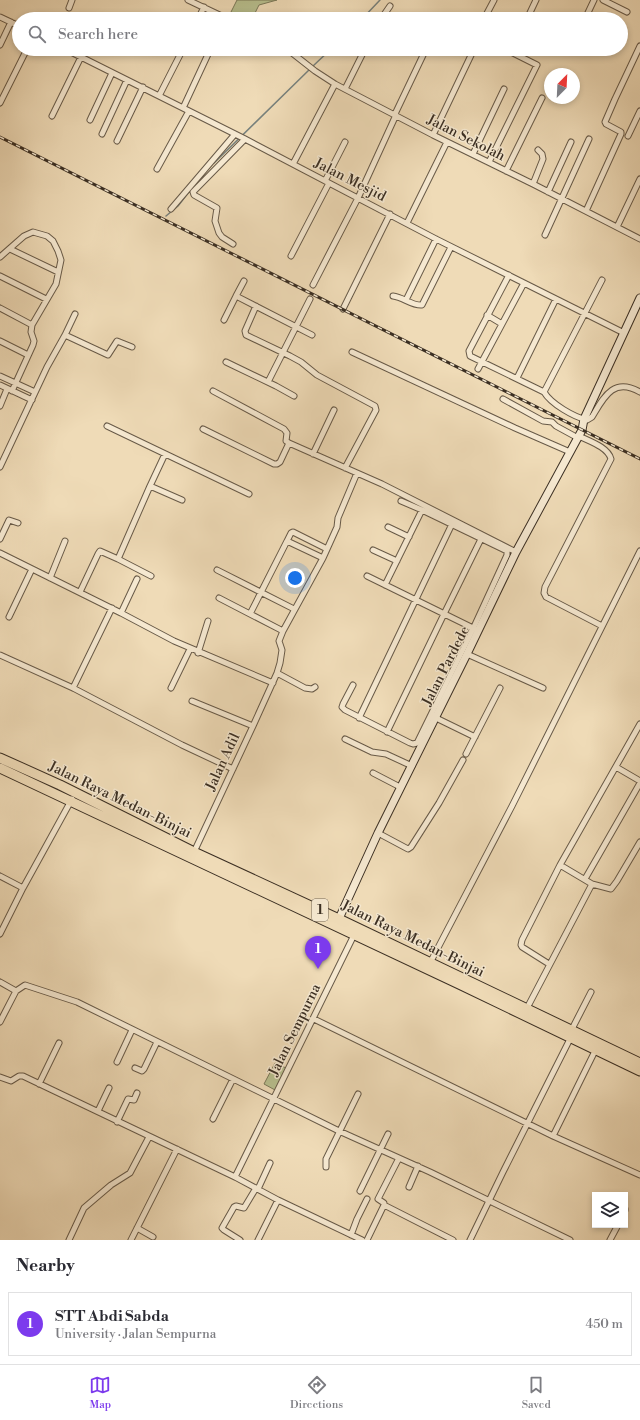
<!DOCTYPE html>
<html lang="en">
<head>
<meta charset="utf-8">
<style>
	body { margin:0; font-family:"Libre Bodoni",serif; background:#f7f7f7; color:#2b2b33 }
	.controls { position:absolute; right:12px; bottom:12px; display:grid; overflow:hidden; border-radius:0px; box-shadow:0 2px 6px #0003 }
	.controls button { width:36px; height:36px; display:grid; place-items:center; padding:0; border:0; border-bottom:1px solid #e1e1e2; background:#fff; color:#2b2b33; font:20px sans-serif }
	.compass { position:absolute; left:544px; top:68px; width:36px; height:36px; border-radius:50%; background:#fff; box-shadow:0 2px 6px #0003; rotate:24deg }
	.you { position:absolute; left:295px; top:578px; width:14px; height:14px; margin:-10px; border:3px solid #fff; border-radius:50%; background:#1a73e8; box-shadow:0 0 0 6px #1a73e833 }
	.badge { display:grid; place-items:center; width:26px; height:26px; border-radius:50%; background:#7c3aed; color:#fff; font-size:13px; font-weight:700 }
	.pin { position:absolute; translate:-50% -33px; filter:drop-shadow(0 1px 2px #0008) }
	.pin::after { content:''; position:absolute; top:21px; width:14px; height:12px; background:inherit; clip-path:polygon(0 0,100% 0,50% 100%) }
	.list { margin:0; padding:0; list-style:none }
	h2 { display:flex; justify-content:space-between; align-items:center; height:52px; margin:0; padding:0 16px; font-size:17px }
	h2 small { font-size:13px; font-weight:400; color:#7c7c81 }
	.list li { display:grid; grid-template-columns:26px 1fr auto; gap:12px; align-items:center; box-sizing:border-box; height:64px; margin:0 8px 8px; padding:0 8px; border:1px solid #e1e1e2; border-radius:0px }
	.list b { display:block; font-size:15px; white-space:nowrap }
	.list p { margin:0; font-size:13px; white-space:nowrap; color:#7c7c81 }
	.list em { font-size:13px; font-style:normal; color:#7c7c81 }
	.icon { flex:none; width:22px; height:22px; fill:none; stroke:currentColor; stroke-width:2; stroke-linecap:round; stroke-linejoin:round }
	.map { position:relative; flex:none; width:640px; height:1240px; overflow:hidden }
	.search { position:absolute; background:#fff; box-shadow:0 2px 6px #0003; left:12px; right:12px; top:12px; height:44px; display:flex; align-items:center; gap:10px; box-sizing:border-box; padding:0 14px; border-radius:22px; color:#7c7c81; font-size:15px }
	.sheet { height:124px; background:#fff }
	nav { display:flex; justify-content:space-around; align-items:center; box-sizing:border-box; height:56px; border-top:1px solid #e1e1e2; background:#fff; font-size:11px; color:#7c7c81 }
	nav a { display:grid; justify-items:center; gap:2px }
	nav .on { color:#7c3aed }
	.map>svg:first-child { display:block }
	.green { fill:#b8c08f; stroke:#7a7859 }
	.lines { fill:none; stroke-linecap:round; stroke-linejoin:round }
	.stream { stroke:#77817d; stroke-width:1.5 }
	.street-casing { stroke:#685a48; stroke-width:7 }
	.secondary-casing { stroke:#3b2f23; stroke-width:9 }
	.highway-casing { stroke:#3b2f23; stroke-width:11 }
	.street { stroke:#f5e8d0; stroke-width:5 }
	.secondary { stroke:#f5e8d0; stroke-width:7 }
	.highway { stroke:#efdbb7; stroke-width:9 }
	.rail-casing { stroke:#3b2f23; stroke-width:3 }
	.rail { stroke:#f5e8d0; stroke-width:1.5; stroke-dasharray:4.5; stroke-linecap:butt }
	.labels { text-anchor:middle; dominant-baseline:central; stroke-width:3; stroke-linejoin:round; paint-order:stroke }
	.shield { fill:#f5e8d0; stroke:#736657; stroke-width:1 }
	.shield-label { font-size:13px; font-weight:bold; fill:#3b2f23 }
	.street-label { font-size:14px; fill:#3b2f23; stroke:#f5e8d0 }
</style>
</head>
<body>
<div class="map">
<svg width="640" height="1240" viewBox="0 0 640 1240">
	<rect width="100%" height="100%" fill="#efdbb7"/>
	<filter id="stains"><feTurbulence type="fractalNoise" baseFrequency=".005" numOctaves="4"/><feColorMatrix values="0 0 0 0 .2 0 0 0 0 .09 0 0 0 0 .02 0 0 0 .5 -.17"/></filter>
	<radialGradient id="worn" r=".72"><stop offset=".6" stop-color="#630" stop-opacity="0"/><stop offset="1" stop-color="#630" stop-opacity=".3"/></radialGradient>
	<path class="green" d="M237,0H277L259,5L252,19H239L230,14Z
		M275,1063L286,1068L275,1090L264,1084Z"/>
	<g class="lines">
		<path class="stream" d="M362,19L380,0
			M313,66L331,49
			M214,163L310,69
			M166,216L178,206L188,193"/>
		<defs>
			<path id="street" d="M188,0L228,19
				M603,0L627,12
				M69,8L72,0
				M0,17L19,26
				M198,19L204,7
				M381,19L390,6
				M441,19H445
				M484,19L494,0
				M527,19L536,0
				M585,19L594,0
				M0,45L11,22
				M65,49L245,139L436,239L624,333
				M287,49L315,71L335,84L433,135L533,184L640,239
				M345,89L365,49
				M159,96L183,49
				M0,103L27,49
				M183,108L210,50
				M395,114L426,49
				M52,116L81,57
				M90,120L112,73
				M102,134L127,80
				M433,135L474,49
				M628,136L640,111
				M117,141L143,87
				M473,154L504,89
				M489,162L537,65L505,49
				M293,164L335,84
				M157,169L189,111
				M506,171L542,98
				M325,181L345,142
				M533,184L543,159L542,154L538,150
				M548,192L571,142
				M171,209L235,134
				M586,211L621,134V132L606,124L605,122L615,99L640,46
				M407,223L447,142
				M617,227L640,179
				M545,235L589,139
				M233,244L222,237L219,233L215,221L217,208L194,195L193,192L245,139
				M10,249L58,272
				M291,256L329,183
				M0,257L24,236L33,232L47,236L53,241L58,251L61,260L56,284L32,325
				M509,275L469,351L470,356L544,392C551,404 574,417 587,420L592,417C604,397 613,377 640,392
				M0,276L46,299
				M313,285L358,198L396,115
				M236,296L244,281
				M393,296C403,297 412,306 422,305L451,247
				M406,300L436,239
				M256,306L245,331L246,335L290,356L301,362L317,375L375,406L376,410L345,468
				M0,308L32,325L31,332L34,341L33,345L12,391
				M343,309L390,214
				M487,315L502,324
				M224,320L236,296L312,335
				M65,335L108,355L117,341L132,347
				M0,341L28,355
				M352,352L515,428L570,452
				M226,362L276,386L294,396
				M478,369L524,283
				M0,376L35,392
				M517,378L556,299
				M268,382L310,299
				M0,385L32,400
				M213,391L284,429L287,433L286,441L289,443
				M544,392L602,280
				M503,399L543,421L552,422L556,426L578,438
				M0,406L7,389
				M107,426L249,494
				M203,429L274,464H277L280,462L289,443L382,484L516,552
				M579,436C589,441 608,447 611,459L545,587L544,593L546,597L602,626
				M313,454L334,410
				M0,467L47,367L65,335L75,314
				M150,486L182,500
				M388,527L409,537
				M0,539L9,520L18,523
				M287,541L291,533L293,532L327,549
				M373,550L397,561
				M0,553L121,613L174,641L273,683
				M118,559L151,576
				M217,570L294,609
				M367,576L475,629
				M50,578L65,541
				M385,585L422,510
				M80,592L98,554L100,551L118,559L150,486L165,454
				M219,598L283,631
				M121,613L137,579
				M250,614L287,541L323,558
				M9,617L32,569
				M198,653L208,621
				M467,654L543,688
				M0,655L73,688L182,745L233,769
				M277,673L305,688L312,689L315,687
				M353,685L343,704L342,707L345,710L410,743L413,744L417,743L473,629L507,555V551L422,510L401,501
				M73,688L112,608
				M171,688L190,649
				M192,701L253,726
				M434,717L475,737
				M359,718L452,524
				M387,732L444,614L481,539
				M345,739L372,752L386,754L412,766
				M466,754L500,688
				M616,767L640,781
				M373,773L400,787
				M378,833L408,849L411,847L439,803L463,760
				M194,852L253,726L277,673L280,663L282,650L279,641L283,631L323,558L337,527L338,518L357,473
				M560,865L592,884L611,889L617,881L640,842
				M0,876L23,888
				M585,879L640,783
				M0,934L23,888L72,799
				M430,963L512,806L640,551
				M549,964L522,947L521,945L522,940L560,865L640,724
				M0,982L16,991
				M526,1010L592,884
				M314,1019L553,1136L640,1175
				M0,1022L16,991L25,985L77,1002L339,1131L430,1172L570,1240
				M571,1031L591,992
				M117,1062L132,1030
				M135,1068L142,1071L144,1069L157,1042
				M0,1077L11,1081L19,1076H23L235,1177L278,1200L362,1240
				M39,1084L59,1043
				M98,1111L109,1088
				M213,1119L233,1079
				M117,1122L128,1099L134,1100L137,1093
				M553,1136L595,1051
				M326,1167V1159L358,1094
				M235,1177L355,933
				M409,1187L418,1166
				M258,1189L270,1163
				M360,1191L388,1134
				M384,1205L453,1240
				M625,1210V1209
				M137,1228L153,1237
				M351,1235L357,1219L367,1199
				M69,1240L84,1208L111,1185L130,1173L149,1137
				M131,1240L177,1149
				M240,1240L224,1230L222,1228L234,1207L236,1206L244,1208L256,1188
				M258,1240L278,1200
				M367,1240L384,1205V1203L378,1199L399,1158
				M470,1240L503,1172L571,1037
				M610,1240L618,1225"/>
			<path id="secondary" d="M337,923L378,833L467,654L516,552L582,430L584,419L640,298"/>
			<path id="highway" d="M0,758L60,785L194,852L339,919L640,1063
				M0,768L459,984L640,1071"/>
		</defs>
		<use href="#street" class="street-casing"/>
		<use href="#secondary" class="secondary-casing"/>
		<use href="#highway" class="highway-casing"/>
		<use href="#street" class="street"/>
		<use href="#secondary" class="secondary"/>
		<use href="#highway" class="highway"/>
		<defs>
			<path id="rail" d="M0,137L640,459"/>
		</defs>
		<use href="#rail" class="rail-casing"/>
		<use href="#rail" class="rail"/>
	</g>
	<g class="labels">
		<rect class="shield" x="312" y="899" width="16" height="22" rx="3"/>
		<g class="shield-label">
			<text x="320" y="910">1</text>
		</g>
		<g class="street-label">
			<text transform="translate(466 138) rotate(27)">Jalan Sekolah</text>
			<text transform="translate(350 180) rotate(27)">Jalan Mesjid</text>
			<text transform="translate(446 666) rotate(-63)">Jalan Pardede</text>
			<text transform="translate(223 762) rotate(-65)">Jalan Adil</text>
			<text transform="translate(120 800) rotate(26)">Jalan Raya Medan-Binjai</text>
			<text transform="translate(413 939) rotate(26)">Jalan Raya Medan-Binjai</text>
			<text transform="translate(295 1030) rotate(-64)">Jalan Sempurna</text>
		</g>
	</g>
	<rect width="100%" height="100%" filter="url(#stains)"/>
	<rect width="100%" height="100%" fill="url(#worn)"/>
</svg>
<div class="controls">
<button><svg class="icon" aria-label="layers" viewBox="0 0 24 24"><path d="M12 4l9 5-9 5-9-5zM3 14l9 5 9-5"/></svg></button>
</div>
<svg class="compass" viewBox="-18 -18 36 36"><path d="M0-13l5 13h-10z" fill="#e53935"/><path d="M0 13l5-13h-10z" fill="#7c7c81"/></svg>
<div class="you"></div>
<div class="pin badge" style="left:318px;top:969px">1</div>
<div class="search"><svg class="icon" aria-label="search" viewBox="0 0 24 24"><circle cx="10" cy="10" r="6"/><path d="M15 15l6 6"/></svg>Search here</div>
</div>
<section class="sheet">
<h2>Nearby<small></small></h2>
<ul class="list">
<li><span class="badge">1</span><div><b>STT Abdi Sabda</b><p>University · Jalan Sempurna</p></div><em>450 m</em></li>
</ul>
</section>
<nav>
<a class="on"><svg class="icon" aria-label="map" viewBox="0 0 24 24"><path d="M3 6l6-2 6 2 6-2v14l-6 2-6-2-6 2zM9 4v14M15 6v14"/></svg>Map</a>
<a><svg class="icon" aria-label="directions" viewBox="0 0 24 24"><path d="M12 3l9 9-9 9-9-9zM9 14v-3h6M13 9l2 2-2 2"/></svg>Directions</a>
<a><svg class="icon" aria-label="saved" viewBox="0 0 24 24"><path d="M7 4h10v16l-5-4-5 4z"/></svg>Saved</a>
</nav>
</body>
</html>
